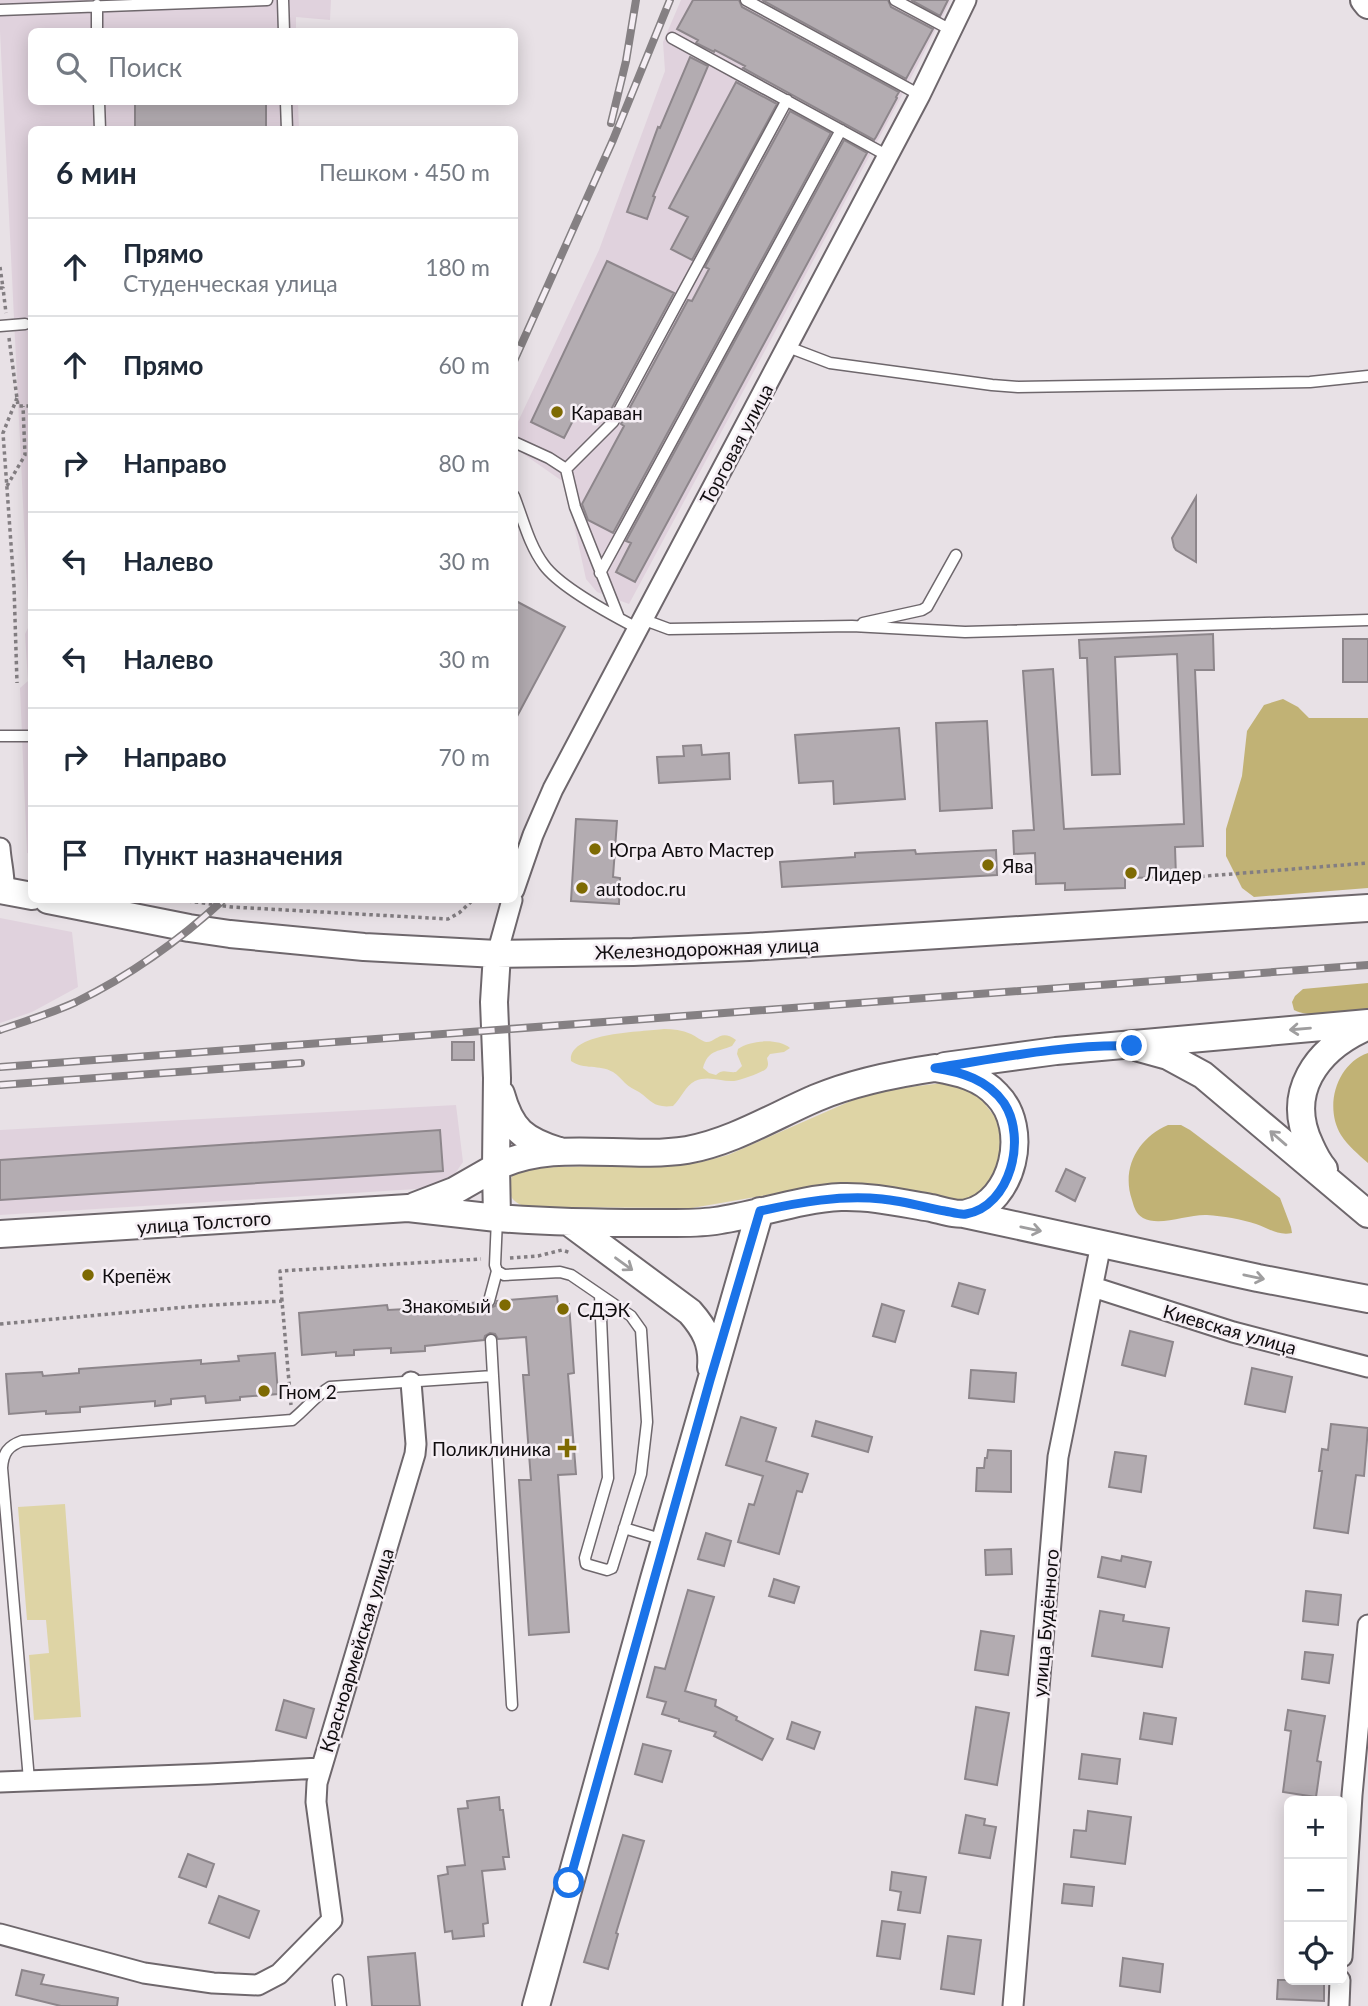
<!DOCTYPE html>
<html lang="ru">
<head>
<meta charset="utf-8">
<style>
	body { margin:0; font-family:Lato,sans-serif; background:#f2f2f3; color:#1f2937 }
	.controls { position:absolute; right:21px; bottom:21px; display:grid; overflow:hidden; border-radius:10px; box-shadow:0 4px 18px #0003 }
	.controls button { width:63px; height:63px; display:grid; place-items:center; padding:0; border:0; border-bottom:2px solid #e0e1e3; background:#fff; color:#1f2937; font:35px sans-serif }
	.stop { position:absolute; width:21px; height:21px; margin:-16px; border:5px solid #1a73e8; border-radius:50%; background:#fff }
	.stop.end { background:#1a73e8; border-color:#fff; box-shadow:0 2px 7px #0008 }
	.list { margin:0; padding:0; list-style:none }
	h2 { display:flex; justify-content:space-between; align-items:center; height:91px; margin:0; padding:0 28px; font-size:30px }
	h2 small { font-size:23px; font-weight:400; color:#747a83 }
	.list li { display:grid; grid-template-columns:46px 1fr auto; gap:21px; align-items:center; box-sizing:border-box; height:98px; padding:0 28px; border-top:2px solid #e0e1e3 }
	.list b { display:block; font-size:26px; white-space:nowrap }
	.list p { margin:0; font-size:23px; white-space:nowrap; color:#747a83 }
	.list em { font-size:23px; font-style:normal; color:#747a83 }
	.icon { flex:none; width:38px; height:38px; fill:none; stroke:currentColor; stroke-width:2; stroke-linecap:round; stroke-linejoin:round }
	.map { position:relative; flex:none; width:1368px; height:2006px; overflow:hidden }
	.search { position:absolute; background:#fff; box-shadow:0 4px 18px #0003; left:28px; top:28px; width:490px; height:77px; display:flex; align-items:center; gap:18px; box-sizing:border-box; padding:0 24px; border-radius:10px; color:#747a83; font-size:26px }
	.panel { position:absolute; background:#fff; box-shadow:0 4px 18px #0003; left:28px; top:126px; width:490px; height:777px; border-radius:10px }
	.map>svg:first-child { display:block }
	.built { fill:#e0d2dd }
	.green { fill:#ded4a5 }
	.forest { fill:#c1b275 }
	.building { fill:#b3acb1; stroke:#8d868b; stroke-width:2 }
	.lines { fill:none; stroke-linecap:round; stroke-linejoin:round }
	.lane-casing { stroke:#6e676c; stroke-width:13 }
	.street-casing { stroke:#6e676c; stroke-width:23 }
	.secondary-casing { stroke:#6e676c; stroke-width:30 }
	.path { stroke:#837e82; stroke-width:3.5; stroke-dasharray:3.5 3.5; stroke-linecap:butt }
	.lane { stroke:#fff; stroke-width:10 }
	.street { stroke:#fff; stroke-width:19 }
	.secondary { stroke:#fff; stroke-width:26 }
	.rail-casing { stroke:#858083; stroke-width:8 }
	.rail { stroke:#f5eef4; stroke-width:5; stroke-dasharray:16; stroke-linecap:butt }
	.oneway { stroke:#9f9e9f }
	.route { stroke:#1a73e8; stroke-width:9 }
	.poi-dot { fill:#7e6a03; stroke:#f5eef4; stroke-width:2.5 }
	.labels { text-anchor:middle; dominant-baseline:central; stroke-width:5; stroke-linejoin:round; paint-order:stroke }
	.poi-label { font-size:19px; fill:#100d0f; stroke:#f5eef4; text-anchor:start }
	.street-label { font-size:19px; fill:#100d0f; stroke:#f5eef4 }
</style>
</head>
<body>
<div class="map">
<svg width="1368" height="2006" viewBox="0 0 1368 2006">
	<rect width="100%" height="100%" fill="#e8e1e6"/>
	<path class="built" d="M0,0H331L330,20L296,17V31L32,32V102H298L299,129L32,130L31,854L27,853L20,688L28,681L25,634L29,626L0,31Z
		M681,0H951L900,99L629,604L597,592L586,579L565,483L515,448V428L599,250L665,71L663,42Z
		M0,918L72,932L78,987L32,1012L0,1023Z
		M456,1105L463,1162L452,1178L432,1188L0,1215V1130Z"/>
	<path class="green" d="M664,1029C673,1029 682,1030 691,1034C696,1036 701,1041 706,1042C716,1043 720,1028 736,1040L732,1046C717,1052 708,1050 703,1068L709,1073L716,1075C723,1068 727,1073 736,1072L742,1066L737,1054L738,1049C750,1040 778,1038 790,1048L784,1052L770,1054L767,1058C768,1063 769,1065 766,1069C761,1073 741,1080 734,1081C721,1082 709,1075 695,1081C685,1086 681,1099 673,1106C654,1108 653,1102 639,1092C634,1089 629,1087 625,1083C621,1079 618,1075 613,1072C599,1064 584,1070 571,1061C568,1032 642,1032 664,1029Z
		M944,1083L961,1087L978,1095L998,1121L1001,1142L997,1168L987,1187L977,1195L967,1199H954L891,1187L857,1185L801,1189L692,1208L528,1207C508,1202 507,1192 513,1173L525,1168L697,1163L728,1155L853,1100L892,1089Z
		M65,1504L81,1717L34,1720L29,1655L49,1653L46,1620H27L18,1507Z"/>
	<path class="forest" d="M1283,699L1298,707L1309,718H1368V888L1254,897L1242,888L1226,856V829L1242,776L1247,731L1264,705Z
		M1368,983V1011C1347,1012 1312,1019 1294,1010L1292,1002L1295,996L1303,989Z
		M1368,1053V1163C1358,1154 1348,1146 1341,1135C1324,1107 1336,1064 1368,1053Z
		M1168,1125H1181L1190,1130L1280,1198L1291,1227L1292,1233C1278,1236 1268,1228 1256,1224C1241,1219 1223,1216 1207,1215C1188,1214 1160,1227 1143,1218C1136,1214 1134,1207 1132,1200C1121,1168 1138,1138 1168,1125Z"/>
	<path class="building" d="M693,0H739L742,7L899,92L896,97L897,98L876,137L874,140L743,68L745,66L715,50L714,52L696,43L698,40L677,29Z
		M762,0H888L891,7L933,29L906,79Z
		M911,0H948L940,16Z
		M690,57L708,66L653,196L655,197L647,219L627,212L658,127L660,128Z
		M736,82L777,104L692,260L671,249L688,217L669,208Z
		M135,102H266V130H135Z
		M790,111L831,133L613,533L588,520L582,504L624,426L621,424L688,300L692,301L709,269L705,267Z
		M844,140L867,153L635,582L616,572L631,543L626,541Z
		M607,261L674,293L607,417L581,405L564,438L531,422Z
		M1196,497V562L1176,550L1174,547L1172,538Z
		M514,600L565,627L514,722Z
		M1213,634L1214,670H1195L1203,846L1175,847L1176,877L1125,878V888L1065,890V883L1036,884L1035,853L1014,854L1013,831L1034,830L1023,671L1053,669L1064,829L1184,824L1177,654L1115,657L1120,774L1092,775L1087,658H1080L1079,640Z
		M1343,639H1368V682H1343Z
		M987,721L992,808L940,811L936,723Z
		M899,728L905,799L834,804L833,781L799,783L795,735Z
		M701,745L702,755L729,753L730,779L659,783L657,757L684,756L683,746Z
		M576,819L617,821L613,877L620,878L619,904L571,901Z
		M915,850L916,854L996,850L997,875L782,887L780,862L855,857V853Z
		M452,1042H474V1060H452Z
		M440,1130L443,1171L0,1200V1160Z
		M1066,1169L1085,1178L1075,1201L1056,1191Z
		M959,1283L985,1290L978,1314L952,1306Z
		M557,1296L558,1305L569,1304L574,1373L568,1374L576,1474L558,1475L569,1632L529,1635L519,1480H531L523,1375H529L526,1337L498,1339L495,1334L490,1333L485,1336L484,1340L425,1346V1351L391,1353V1348L354,1350V1355L336,1356V1352L302,1355L299,1313L387,1305L388,1310L424,1308V1303L457,1301V1304L482,1302L484,1307L490,1308L495,1306L497,1301Z
		M882,1304L904,1311L895,1342L873,1336Z
		M1130,1331L1173,1342L1165,1376L1122,1365Z
		M275,1353L278,1394L240,1397V1400L206,1403L205,1396L171,1399V1404L155,1406V1401L80,1407V1412L46,1414V1411L9,1414L6,1374L42,1372L43,1376L79,1373V1369L201,1360V1364L239,1361L238,1356Z
		M1252,1368L1292,1377L1285,1412L1245,1404Z
		M971,1370L1016,1373L1014,1402L969,1398Z
		M741,1417L776,1428L766,1461L808,1474L802,1492L797,1491L779,1554L738,1542L749,1504L754,1505L763,1476L726,1465Z
		M816,1421L872,1437L868,1452L812,1436Z
		M1331,1424L1368,1428L1364,1476L1356,1475L1348,1533L1314,1528L1322,1471H1319L1322,1449L1328,1450Z
		M988,1450L1011,1451V1492L976,1491L977,1468H984L985,1458H987Z
		M1115,1452L1146,1456L1141,1492L1109,1487Z
		M706,1533L731,1541L724,1566L698,1559Z
		M1011,1549L1012,1574L986,1575L985,1550Z
		M1122,1556L1151,1562L1145,1587L1098,1577L1102,1557L1121,1561Z
		M774,1579L799,1587L794,1603L769,1596Z
		M688,1590L714,1597L685,1691L716,1700L715,1706L737,1717L736,1720L773,1739L762,1760L714,1736L716,1732L679,1721V1719L662,1714L666,1702L647,1697L655,1667L665,1669Z
		M1306,1591L1341,1595L1338,1625L1303,1621Z
		M1100,1611L1124,1615L1123,1621L1169,1628L1162,1667L1092,1656Z
		M981,1631L1014,1636L1008,1675L975,1670Z
		M1305,1652L1333,1655L1329,1683L1302,1679Z
		M284,1700L314,1709L306,1738L276,1730Z
		M976,1707L1009,1713L997,1785L965,1779Z
		M1288,1710L1325,1716L1317,1761L1321,1762L1316,1797L1283,1792L1291,1731L1285,1730Z
		M1144,1713L1176,1718L1172,1744L1140,1739Z
		M792,1722L820,1732L814,1749L787,1739Z
		M643,1744L671,1751L662,1782L635,1774Z
		M1082,1754L1120,1759L1117,1784L1079,1779Z
		M499,1797L500,1810H503L509,1857H503L505,1869L482,1871L488,1923L483,1924L484,1936L453,1939L452,1931L445,1932L438,1876L448,1874L447,1867L465,1865L458,1809L468,1808L467,1801Z
		M1088,1811L1131,1817L1125,1864L1071,1857L1074,1830L1086,1831Z
		M966,1815L985,1819L984,1825L996,1827L990,1858L959,1853Z
		M623,1835L644,1841L616,1933L618,1934L608,1969L584,1962Z
		M188,1854L214,1864L206,1887L179,1877Z
		M892,1872L926,1877L920,1913L898,1910L901,1892L890,1890Z
		M1064,1884L1094,1887L1092,1906L1062,1903Z
		M219,1896L259,1911L249,1938L209,1923Z
		M882,1921L905,1924L900,1959L877,1956Z
		M948,1936L981,1940L974,1994L941,1989Z
		M415,1953L420,2006H372L368,1957Z
		M1123,1958L1163,1964L1160,1992L1120,1986Z
		M22,1970L44,1975L41,1984L118,1998L117,2006H61L16,1995Z
		M1278,1980H1324V2001L1277,1999Z"/>
	<g class="lines">
		<defs>
			<path id="lane" d="M283,0L284,32
				M746,0L920,95
				M895,0L951,30
				M97,5V32
				M0,10L267,0
				M672,38L888,156
				M99,102L100,130
				M286,102L287,130
				M0,326L25,324
				M788,347L830,363L992,385L1018,387L1310,382L1368,376
				M514,442L549,458L566,469L575,507L619,618
				M566,469L613,422L787,100
				M514,496C523,519 529,545 544,565C560,587 612,615 637,628
				M600,573L841,130
				M642,619L669,629L852,626L965,632L1368,620
				M863,623L922,610L927,607L956,555
				M0,736H32
				M497,1219L495,1265L497,1271L504,1275L560,1272L571,1275L631,1316L641,1330L647,1422L641,1474L612,1568L607,1570L586,1564L585,1558L608,1478L600,1295
				M489,1301L497,1271
				M491,1340L493,1376
				M624,1528L664,1540
				M29,1780L2,1468C3,1453 8,1446 22,1441L292,1420C305,1410 315,1396 330,1387L493,1376L512,1705
				M338,1980L341,2006"/>
			<path id="street" d="M0,848C1,863 5,876 4,890
				M514,890L533,835L553,789L920,95L966,0
				M497,954L512,900
				M1093,1287L1233,1332L1368,1367
				M0,1782L208,1774L320,1768
				M0,1934L144,1973L213,1983L258,1985L279,1974L332,1920L316,1802L317,1783L415,1454L416,1444L411,1382
				M1342,1957L1352,1795L1368,1625
				M1013,2006L1058,1457L1101,1244
				M1339,2006L1340,1980"/>
			<path id="secondary" d="M1364,0L1368,5
				M0,890L32,896
				M48,900L189,928L230,934L364,947L497,954L633,952L749,947L1368,908
				M1139,1048L1168,1056L1203,1075L1368,1214
				M945,1066L1056,1051L1368,1023
				M935,1068C958,1072 981,1077 997,1095C1030,1128 1014,1202 967,1213C957,1216 941,1210 931,1208C901,1203 871,1196 841,1197C798,1199 758,1215 715,1221C693,1224 669,1223 646,1223C596,1223 547,1222 497,1218L496,1167C554,1138 624,1160 687,1150C732,1142 774,1116 816,1098C854,1082 894,1074 935,1068Z
				M501,1094C511,1130 524,1140 559,1151
				M1324,1169C1318,1162 1314,1154 1310,1145C1285,1093 1316,1050 1364,1028
				M415,1206L454,1191L496,1167L497,1078L494,1002L497,954
				M964,1214L1258,1278L1368,1299
				M570,1223L690,1312C705,1329 713,1344 711,1367
				M0,1234L408,1208L497,1218
				M536,2006L654,1579L760,1211"/>
		</defs>
		<use href="#lane" class="lane-casing"/>
		<use href="#street" class="street-casing"/>
		<use href="#secondary" class="secondary-casing"/>
		<path class="path" d="M0,267L3,288
			M0,288H3L6,313
			M9,338L18,406H32
			M17,398L3,433L14,586L17,683
			M7,486L25,455L23,406
			M1194,877L1368,863
			M181,900L232,907L448,919L459,913L473,900
			M510,1258L538,1256L562,1250L571,1253
			M282,1301L280,1271L481,1259
			M0,1324L197,1306L282,1301L291,1405"/>
		<use href="#lane" class="lane"/>
		<use href="#street" class="street"/>
		<use href="#secondary" class="secondary"/>
		<defs>
			<path id="rail" d="M611,123L626,61L636,0
				M514,361L613,140L670,0
				M0,1030C26,1021 52,1013 76,1002C129,976 180,940 223,900
				M0,1067L1368,965
				M0,1085L301,1063"/>
		</defs>
		<use href="#rail" class="rail-casing"/>
		<use href="#rail" class="rail"/>
	</g>
	<defs><path id="oneway-shaft" d="M-6 0H5M1.5-3L5.5 0L1.5 3" fill="none" stroke-width="1.6" stroke-linecap="round" stroke-linejoin="round" transform="scale(1.75)"/></defs>
	<g class="oneway">
		<use href="#oneway-shaft" transform="translate(1300 1029) rotate(175)"/>
		<use href="#oneway-shaft" transform="translate(1278 1138) rotate(-139)"/>
		<use href="#oneway-shaft" transform="translate(1031 1229) rotate(12)"/>
		<use href="#oneway-shaft" transform="translate(624 1264) rotate(36)"/>
		<use href="#oneway-shaft" transform="translate(1254 1277) rotate(12)"/>
	</g>
	<g class="lines">
		<path class="route" d="M569,1883L710,1380L760,1211C801,1202 840,1195 882,1199C903,1201 924,1207 945,1211C951,1212 960,1215 966,1214C1011,1206 1027,1138 1004,1103C988,1080 962,1072 935,1068C1000,1058 1067,1044 1132,1046"/>
	</g>
	<g class="poi-dot">
		<circle cx="557" cy="412" r="7"/>
		<circle cx="595" cy="849" r="7"/>
		<circle cx="988" cy="865" r="7"/>
		<circle cx="1131" cy="873" r="7"/>
		<circle cx="582" cy="888" r="7"/>
		<circle cx="88" cy="1275" r="7"/>
		<circle cx="505" cy="1305" r="7"/>
		<circle cx="563" cy="1309" r="7"/>
		<circle cx="264" cy="1391" r="7"/>
		<path d="M563.5 1437.5h7v7h7v7h-7v7h-7v-7h-7v-7h7z"/>
	</g>
	<g class="labels">
		<g class="poi-label">
			<text x="571" y="412">Караван</text>
			<text x="609" y="849">Югра Авто Мастер</text>
			<text x="1002" y="865">Ява</text>
			<text x="1145" y="873">Лидер</text>
			<text x="596" y="888">autodoc.ru</text>
			<text x="102" y="1275">Крепёж</text>
			<text x="491" y="1305" text-anchor="end">Знакомый</text>
			<text x="577" y="1309">СДЭК</text>
			<text x="278" y="1391">Гном 2</text>
			<text x="551" y="1448" text-anchor="end">Поликлиника</text>
		</g>
		<g class="street-label">
			<text transform="translate(736 444) rotate(-62)">Торговая улица</text>
			<text transform="translate(707 948) rotate(-2)">Железнодорожная улица</text>
			<text transform="translate(204 1222) rotate(-4)">улица Толстого</text>
			<text transform="translate(1230 1329) rotate(16)">Киевская улица</text>
			<text transform="translate(1045 1623) rotate(-85)">улица Будённого</text>
			<text transform="translate(356 1650) rotate(-73)">Красноармейская улица</text>
		</g>
	</g>
</svg>
<div class="controls">
<button>+</button>
<button>−</button>
<button><svg class="icon" aria-label="locate" viewBox="0 0 24 24"><circle cx="12" cy="12" r="6"/><path d="M12 2v4M12 18v4M2 12h4M18 12h4"/></svg></button>
</div>
<div class="stop" style="left:569px;top:1883px"></div>
<div class="stop end" style="left:1132px;top:1046px"></div>
<div class="search"><svg class="icon" aria-label="search" viewBox="0 0 24 24"><circle cx="10" cy="10" r="6"/><path d="M15 15l6 6"/></svg>Поиск</div>
<section class="panel">
<h2>6 мин<small>Пешком · 450 m</small></h2>
<ul class="list">
<li><svg class="icon" aria-label="ahead" viewBox="0 0 24 24"><path d="M12 20V5M6 11l6-6 6 6"/></svg><div><b>Прямо</b><p>Студенческая улица</p></div><em>180 m</em></li>
<li><svg class="icon" aria-label="ahead" viewBox="0 0 24 24"><path d="M12 20V5M6 11l6-6 6 6"/></svg><div><b>Прямо</b></div><em>60 m</em></li>
<li><svg class="icon" aria-label="right" viewBox="0 0 24 24"><path d="M7 20v-9h11M14 6l5 5-5 5"/></svg><div><b>Направо</b></div><em>80 m</em></li>
<li><svg class="icon" aria-label="left" viewBox="0 0 24 24"><path d="M17 20v-9H6M10 6l-5 5 5 5"/></svg><div><b>Налево</b></div><em>30 m</em></li>
<li><svg class="icon" aria-label="left" viewBox="0 0 24 24"><path d="M17 20v-9H6M10 6l-5 5 5 5"/></svg><div><b>Налево</b></div><em>30 m</em></li>
<li><svg class="icon" aria-label="right" viewBox="0 0 24 24"><path d="M7 20v-9h11M14 6l5 5-5 5"/></svg><div><b>Направо</b></div><em>70 m</em></li>
<li><svg class="icon" aria-label="arrive" viewBox="0 0 24 24"><path d="M6 21V4h12l-3 4 3 4H6"/></svg><div><b>Пункт назначения</b></div></li>
</ul>
</section>
</div>
</body>
</html>
